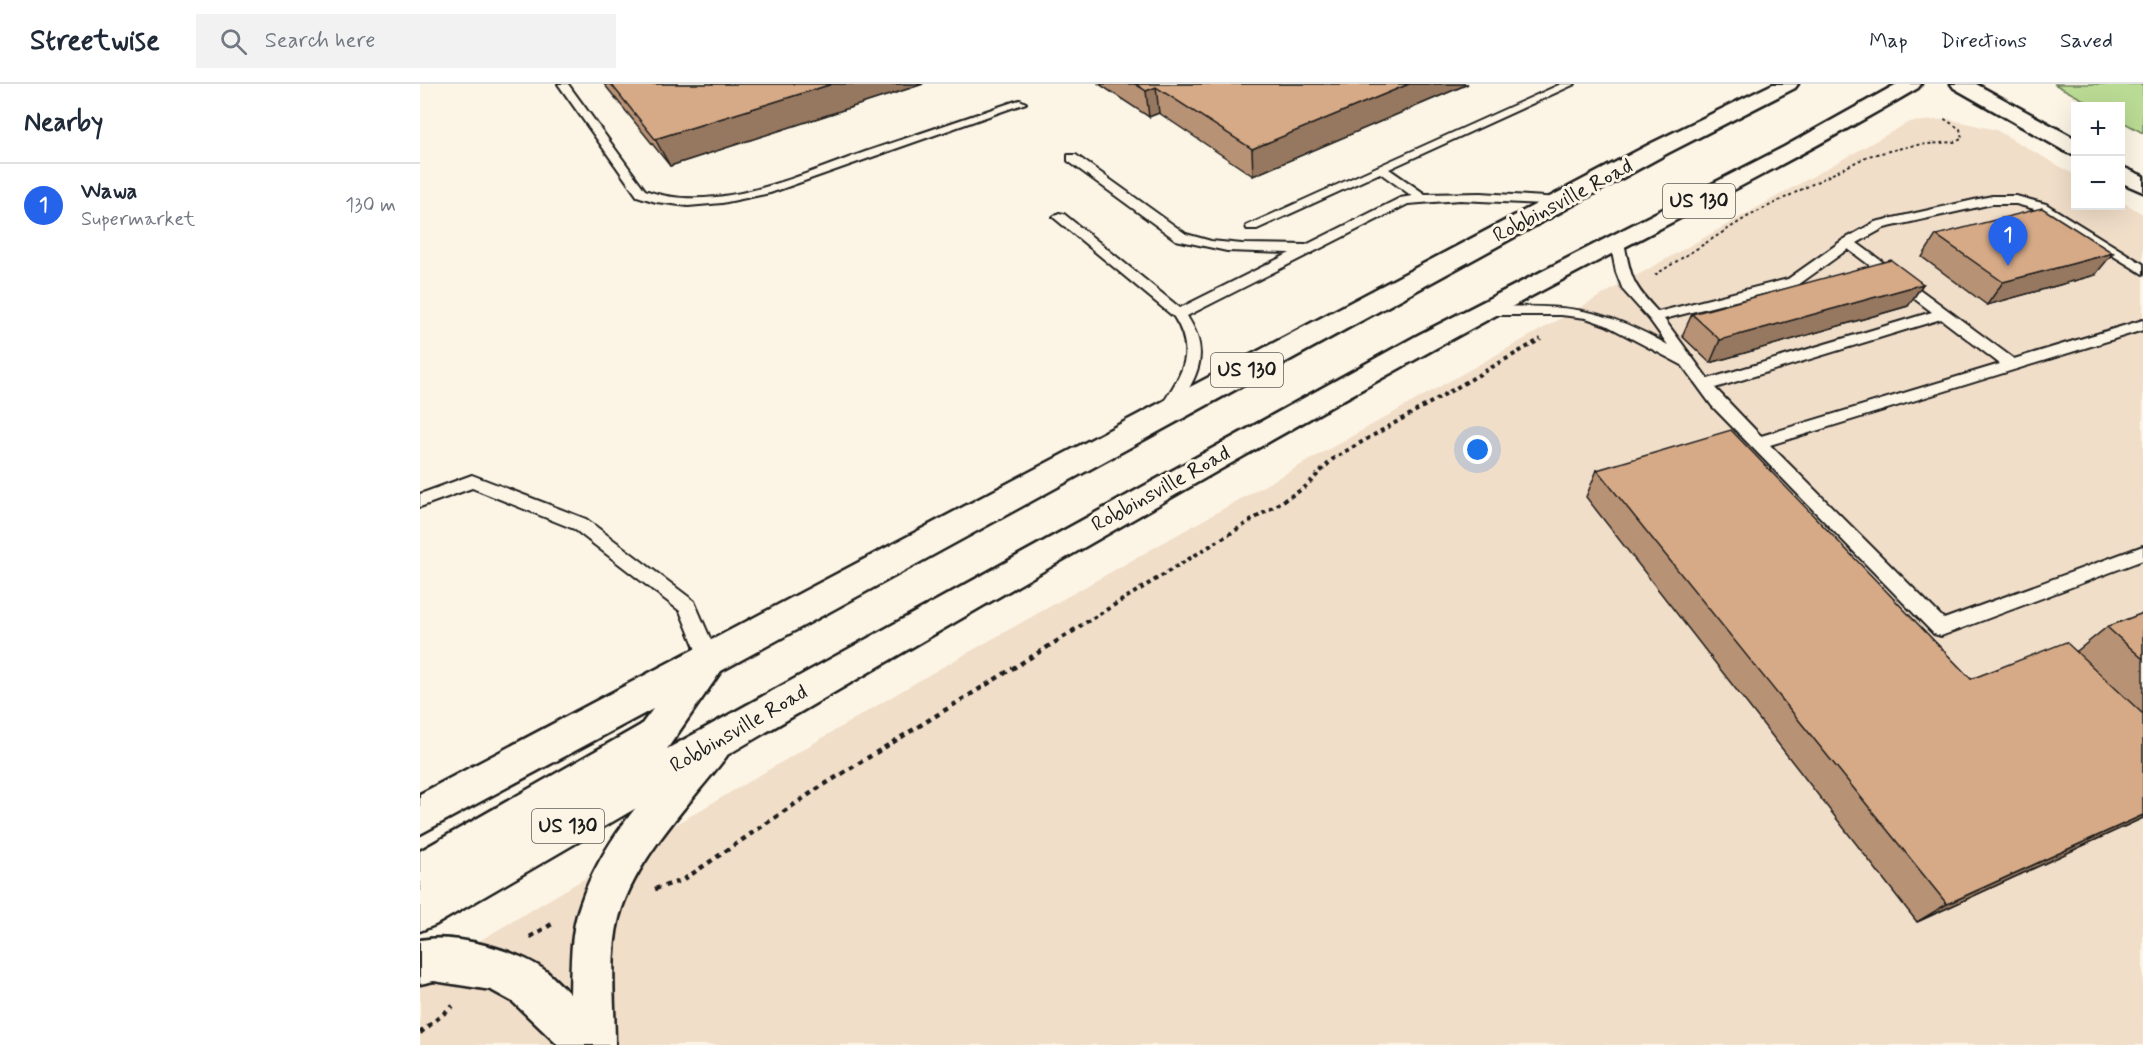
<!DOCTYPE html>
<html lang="en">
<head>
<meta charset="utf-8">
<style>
	body { margin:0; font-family:Mynerve,sans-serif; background:#f2f2f3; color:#1f2937 }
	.controls { position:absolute; right:18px; top:18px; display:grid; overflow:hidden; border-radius:0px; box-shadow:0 6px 24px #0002 }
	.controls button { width:54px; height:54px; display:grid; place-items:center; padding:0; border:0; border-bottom:2px solid #e0e1e3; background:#fff; color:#1f2937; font:30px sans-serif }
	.you { position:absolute; left:1058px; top:366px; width:21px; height:21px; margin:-15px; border:4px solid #fff; border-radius:50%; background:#1a73e8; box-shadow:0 0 0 9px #1a73e833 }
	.badge { display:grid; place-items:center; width:39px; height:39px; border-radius:50%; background:#2563eb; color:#fff; font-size:20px; font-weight:700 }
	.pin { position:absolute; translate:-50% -50px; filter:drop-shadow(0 2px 3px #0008) }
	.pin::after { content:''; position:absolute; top:32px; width:21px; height:18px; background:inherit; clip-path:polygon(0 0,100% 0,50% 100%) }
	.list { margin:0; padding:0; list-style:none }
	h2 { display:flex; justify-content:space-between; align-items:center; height:78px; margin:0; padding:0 24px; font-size:26px }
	h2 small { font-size:20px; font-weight:400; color:#747a83 }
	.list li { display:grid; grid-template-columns:39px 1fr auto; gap:18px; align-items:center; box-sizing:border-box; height:84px; padding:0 24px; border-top:2px solid #e0e1e3 }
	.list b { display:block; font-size:22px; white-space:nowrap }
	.list p { margin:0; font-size:20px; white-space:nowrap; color:#747a83 }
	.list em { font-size:20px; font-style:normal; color:#747a83 }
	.icon { flex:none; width:33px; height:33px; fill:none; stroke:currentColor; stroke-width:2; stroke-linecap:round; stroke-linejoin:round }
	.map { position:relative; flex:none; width:1723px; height:961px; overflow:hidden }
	header { display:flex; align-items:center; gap:36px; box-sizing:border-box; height:84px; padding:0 30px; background:#fff; border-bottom:2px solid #e0e1e3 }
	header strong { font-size:28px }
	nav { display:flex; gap:33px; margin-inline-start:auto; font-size:21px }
	.search { width:420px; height:54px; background:#f2f2f3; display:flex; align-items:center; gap:15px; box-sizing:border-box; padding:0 21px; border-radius:0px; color:#747a83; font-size:22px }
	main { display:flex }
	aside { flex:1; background:#fff }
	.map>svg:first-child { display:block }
	.built { fill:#f1dec9 }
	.green { fill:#badb94; stroke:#6b7c58; stroke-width:1.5 }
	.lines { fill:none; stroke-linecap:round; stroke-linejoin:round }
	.service-casing { stroke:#1c1c1c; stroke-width:4 }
	.minor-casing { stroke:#1c1c1c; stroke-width:5 }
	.secondary-casing { stroke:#1c1c1c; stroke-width:5 }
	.trunk-casing { stroke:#1c1c1c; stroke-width:5 }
	.path-far2 { stroke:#1c1c1c; stroke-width:2; stroke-dasharray:3 3; stroke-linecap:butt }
	.path-far1 { stroke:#1c1c1c; stroke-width:4; stroke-dasharray:4 4; stroke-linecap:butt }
	.path { stroke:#1c1c1c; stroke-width:4.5; stroke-dasharray:5 5; stroke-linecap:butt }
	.service { fill:#fcf5e5; fill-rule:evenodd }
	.minor { fill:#fcf5e5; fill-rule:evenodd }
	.secondary { fill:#fcf5e5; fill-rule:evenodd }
	.trunk { fill:#fcf5e5; fill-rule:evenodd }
	.wall { fill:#b89274; stroke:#1c1c1c; stroke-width:1.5 }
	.shaded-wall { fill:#96775e; stroke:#1c1c1c; stroke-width:1.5 }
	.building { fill:#d6aa87; stroke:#1c1c1c; stroke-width:1.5 }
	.labels { text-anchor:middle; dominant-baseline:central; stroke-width:6; stroke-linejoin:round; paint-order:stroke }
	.shield { fill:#fcf5e5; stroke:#5f5d58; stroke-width:1.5 }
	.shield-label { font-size:20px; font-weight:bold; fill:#1c1c1c }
	.street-label { font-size:21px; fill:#1c1c1c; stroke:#fcf5e5 }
</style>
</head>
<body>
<header>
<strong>Streetwise</strong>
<div class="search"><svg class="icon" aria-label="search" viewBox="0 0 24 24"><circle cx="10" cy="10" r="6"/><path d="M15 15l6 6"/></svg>Search here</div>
<nav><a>Map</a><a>Directions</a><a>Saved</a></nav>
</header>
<main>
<aside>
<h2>Nearby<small></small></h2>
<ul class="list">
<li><span class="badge">1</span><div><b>Wawa</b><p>Supermarket</p></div><em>130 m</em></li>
</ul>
</aside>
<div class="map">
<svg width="1723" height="961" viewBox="0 0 1723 961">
	<rect width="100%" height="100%" fill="#fcf5e5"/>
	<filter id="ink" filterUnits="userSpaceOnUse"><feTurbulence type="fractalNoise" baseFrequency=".0167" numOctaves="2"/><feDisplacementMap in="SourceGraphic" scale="12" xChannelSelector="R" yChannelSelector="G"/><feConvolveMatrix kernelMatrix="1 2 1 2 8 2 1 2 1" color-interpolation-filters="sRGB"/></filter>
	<g filter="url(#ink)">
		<path class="built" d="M1529,35L1576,46L1655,91L1656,122H1700L1701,117L1723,130V961H0V892L512,589L1489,38Z"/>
		<path class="green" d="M1634,0H1723V49L1701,37L1700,22H1675Z"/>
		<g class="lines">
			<defs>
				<path id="service" d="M138,0H148L225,106C294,132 380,91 445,68C496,51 546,34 596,17L600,16L606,19L350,109L302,119L268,122L236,118L217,112Z
					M1141,0H1155L969,85L1005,110L1061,109L1140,114L1144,115L1146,118L1144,121L1040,116L988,120L767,232C794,273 774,297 751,333H739L737,329C758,294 779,273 754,233L633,133L639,129L644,130L760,224L870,169L807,167L756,156L648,77V71H656L766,150L791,157L822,160L886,161L980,114L992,112L960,89L837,145H827L826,142Z
					M1572,112H1596L1626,120L1723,180V190L1618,126L1596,120H1572L1464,144L1437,159L1594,275L1723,236V246L1350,361L1524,535L1723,462V476L1521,552L1514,550L1292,322L1262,281L1186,241L1166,234L1141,231H1063L1056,227L1063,223C1144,222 1175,220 1248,261L1230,236L1203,206L1196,188L1190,158L1192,155H1202L1204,158C1211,195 1212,200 1238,228L1368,195L1423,156L1455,138ZM1428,165L1512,228L1288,295L1244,235L1378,201ZM1521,235L1580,280L1341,352L1295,304Z
					M52,391L166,435L274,517L300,577L297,583L290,585L283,583L260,527L154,445L52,404L0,423V410Z"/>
				<path id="minor" d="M293,644L306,649L312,661L306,673C271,718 221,769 202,824C188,863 195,919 195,961H138L93,918L71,906L14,897L0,900V856C35,849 97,866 126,887C134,894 142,902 150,910C151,879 150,847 161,818C184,752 235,701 280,649Z"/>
				<path id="secondary" d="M1531,0H1556L1656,55V70L1648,69L1534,4Z
					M1700,82L1723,92V108L1700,98Z"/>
				<path id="trunk" d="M1353,0H1378L1375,4L1248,69L301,587L247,665L998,251L1364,63L1477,0H1501L1498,4C1340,97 1175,175 1016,264C679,451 348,648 15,841L0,847V767L221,641L233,625L0,750V710L1232,59Z"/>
			</defs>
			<use href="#service" class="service-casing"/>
			<use href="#minor" class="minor-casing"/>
			<use href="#secondary" class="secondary-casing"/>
			<use href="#trunk" class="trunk-casing"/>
			<path class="path-far2" d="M1235,191L1327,133L1448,72L1495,61L1534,58L1542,55L1540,45L1523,34"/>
			<path class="path-far1" d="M652,547L884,404L914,374L1121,255"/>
			<path class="path" d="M235,805L263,796L397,705L655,546
				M110,853L132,840
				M0,949L33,922"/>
			<use href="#service" class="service"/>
			<use href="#minor" class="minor"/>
			<use href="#secondary" class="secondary"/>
			<use href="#trunk" class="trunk"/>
		</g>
		<path class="wall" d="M184,0H503L250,82Z
			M679,0H1048L833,92L739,29L729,33Z
			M1516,151L1675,191L1567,221L1502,173Z
			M1503,200L1488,222L1290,279L1262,252L1272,230Z
			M1177,386L1551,595L1657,567L1687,543L1723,529V734L1497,838L1166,413Z"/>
		<path class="shaded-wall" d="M412,0H503L250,82L235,55Z
			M989,0H1048L833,92L832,65Z
			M736,3L739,29L729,33L726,7Z
			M1693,169L1675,191L1567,221L1583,198Z
			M1503,200L1488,222L1290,279L1300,256Z
			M1723,731V734L1497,838L1527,820Z"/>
		<path class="building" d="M191,0H412L235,55Z
			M715,0H989L832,65L736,3L726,7Z
			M1622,124L1693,169L1583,198L1516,151Z
			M1471,176L1503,200L1300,256L1272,230Z
			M1311,346L1551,595L1646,558L1723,630V731L1527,820L1177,386Z
			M1723,529V575L1687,543Z"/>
	</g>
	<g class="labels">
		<g class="shield">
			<rect x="1243" y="100" width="72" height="34" rx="4.5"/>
			<rect x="791" y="269" width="72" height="34" rx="4.5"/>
			<rect x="112" y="725" width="72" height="34" rx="4.5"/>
		</g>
		<g class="shield-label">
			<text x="1279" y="117">US 130</text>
			<text x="827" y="286">US 130</text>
			<text x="148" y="742">US 130</text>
		</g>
		<g class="street-label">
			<text transform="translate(1143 117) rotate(-28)">Robbinsville Road</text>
			<text transform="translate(741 405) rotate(-29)">Robbinsville Road</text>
			<text transform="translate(319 645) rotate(-30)">Robbinsville Road</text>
		</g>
	</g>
</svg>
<div class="controls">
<button>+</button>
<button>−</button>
</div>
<div class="you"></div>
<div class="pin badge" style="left:1588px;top:182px">1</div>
</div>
</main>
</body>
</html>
